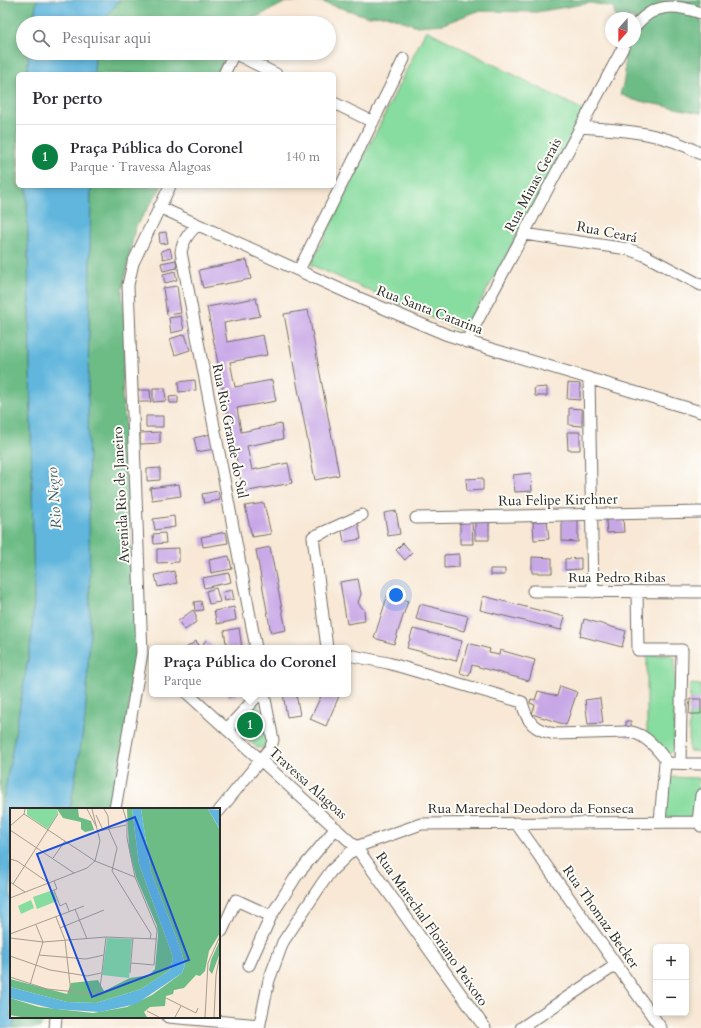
<!DOCTYPE html>
<html lang="pt">
<head>
<meta charset="utf-8">
<style>
	body { margin:0; font-family:Cardo,serif; background:#f7f7f7; color:#2b2b33 }
	.controls { position:absolute; right:12px; bottom:12px; display:grid; overflow:hidden; border-radius:6px; box-shadow:0 2px 6px #0003 }
	.controls button { width:36px; height:36px; display:grid; place-items:center; padding:0; border:0; border-bottom:1px solid #e1e1e2; background:#fff; color:#2b2b33; font:20px sans-serif }
	.compass { position:absolute; left:605px; top:12px; width:36px; height:36px; border-radius:50%; background:#fff; box-shadow:0 2px 6px #0003; rotate:201deg }
	.you { position:absolute; left:396px; top:595px; width:14px; height:14px; margin:-10px; border:3px solid #fff; border-radius:50%; background:#1a73e8; box-shadow:0 0 0 6px #1a73e833 }
	.badge { display:grid; place-items:center; width:26px; height:26px; border-radius:50%; background:#0b8043; color:#fff; font-size:13px; font-weight:700 }
	.pin { position:absolute; translate:-50% -50%; border:2px solid #fff; box-shadow:0 1px 4px #0006 }
	.popup { position:absolute; left:149px; top:645px; width:202px; height:52px; box-sizing:border-box; display:grid; place-content:center; border-radius:6px; background:#fff; filter:drop-shadow(0 1px 3px #0005); font-size:13px; white-space:nowrap; color:#7c7c81 }
	.popup b { font-size:15px; color:#2b2b33 }
	.popup::after { content:''; position:absolute; left:50%; top:100%; margin-left:-8px; border:8px solid transparent; border-top-color:#fff }
	.list { margin:0; padding:0; list-style:none }
	h2 { display:flex; justify-content:space-between; align-items:center; height:52px; margin:0; padding:0 16px; font-size:17px }
	h2 small { font-size:13px; font-weight:400; color:#7c7c81 }
	.list li { display:grid; grid-template-columns:26px 1fr auto; gap:12px; align-items:center; box-sizing:border-box; height:64px; padding:0 16px; border-top:1px solid #e1e1e2 }
	.list b { display:block; font-size:15px; white-space:nowrap }
	.list p { margin:0; font-size:13px; white-space:nowrap; color:#7c7c81 }
	.list em { font-size:13px; font-style:normal; color:#7c7c81 }
	.icon { flex:none; width:22px; height:22px; fill:none; stroke:currentColor; stroke-width:2; stroke-linecap:round; stroke-linejoin:round }
	.map { position:relative; flex:none; width:701px; height:1028px; overflow:hidden }
	.search { position:absolute; background:#fff; box-shadow:0 2px 6px #0003; left:16px; top:16px; width:320px; height:44px; display:flex; align-items:center; gap:10px; box-sizing:border-box; padding:0 14px; border-radius:22px; color:#7c7c81; font-size:15px }
	.panel { position:absolute; background:#fff; box-shadow:0 2px 6px #0003; left:16px; top:72px; width:320px; height:116px; border-radius:6px }
	.map>svg:first-child { display:block }
	.green { fill:#87dc9f; stroke:#598465 }
	.forest { fill:#6dbc86; stroke:#4c7458 }
	.water { fill:#61b6dd; stroke:#467084 }
	.building { fill:#c8a7e7 }
	.lines { fill:none; stroke-linecap:round; stroke-linejoin:round }
	.minor-casing { stroke:#736d66; stroke-width:13 }
	.minor { stroke:#fff; stroke-width:11 }
	.labels { text-anchor:middle; dominant-baseline:central; stroke-width:4; stroke-linejoin:round; paint-order:stroke }
	.street-label { font-size:14px; fill:#2b2b2b; stroke:#fdfcf7 }
	.water-label { font-size:15px; font-style:italic; fill:#3e5c69; stroke:#fdfcf7 }
	.inset-road { fill:none; stroke:#a69c91; stroke-width:1 }
	.view { fill:#1d4ed8; fill-opacity:0.15; stroke:#1d4ed8; stroke-width:2 }
	.inset-edge { fill:none; stroke:#2b2b2b; stroke-width:2 }
</style>
</head>
<body>
<div class="map">
<svg width="701" height="1028" viewBox="0 0 701 1028">
	<rect width="100%" height="100%" fill="#fdfcf7"/>
	<filter id="ink" filterUnits="userSpaceOnUse"><feTurbulence type="fractalNoise" baseFrequency=".025" numOctaves="2"/><feDisplacementMap in="SourceGraphic" scale="8" xChannelSelector="R" yChannelSelector="G"/><feConvolveMatrix kernelMatrix="1 2 1 2 8 2 1 2 1" color-interpolation-filters="sRGB"/></filter>
	<filter id="wash" filterUnits="userSpaceOnUse"><feTurbulence type="fractalNoise" baseFrequency=".012" numOctaves="4" result="noise"/><feDisplacementMap in="SourceGraphic" scale="16" xChannelSelector="R" yChannelSelector="G"/><feGaussianBlur stdDeviation="0.9" result="paint"/><feColorMatrix in="noise" values="0 0 0 0 0 0 0 0 0 0 0 0 0 0 0 0 0 1.4 0 .05"/><feComposite in="paint" operator="in"/></filter>
	<g filter="url(#wash)">
		<rect width="100%" height="100%" fill="#f8e8d5"/>
		<path class="green" d="M426,30L585,111L464,332L311,265Z
			M647,655H671L675,658L674,750L670,754L665,753L647,733Z
			M690,684L701,685V752L689,751Z
			M258,702L267,740L264,747L257,748L236,726Z
			M666,777L699,778L696,819L663,817Z"/>
		<path class="forest" d="M0,0H37L33,23H23V53H29L27,74H18V186H27L34,599L31,642L0,820Z
			M119,0H701V113L634,100L620,94C627,76 626,61 621,42H635V18H616L613,7L590,3L536,12L478,11L443,24L417,26L386,15L366,16L319,1L286,2L245,23H104L107,16Z
			M95,53H227L217,74H94Z
			M91,186H162L135,228L122,292L126,326L122,397L128,439L130,529L138,649L113,809H70L85,719L90,632L88,391Z
			M16,1017H45L40,1028H13Z"/>
		<path class="water" d="M37,0H119L107,16L104,23H33Z
			M29,53H95L94,74H27Z
			M27,186H91L88,391L90,632L85,719L70,809H11V1017H16L13,1028H0V820L31,642L34,599Z"/>
		<g id="blocks">
			<path class="building" d="M166,232L168,243L160,244L159,233Z
				M170,248L172,257L163,259L161,251Z
				M176,260L177,268L163,271L161,263Z
				M247,260L251,279L203,288L199,270Z
				M175,271L177,280L165,283L163,274Z
				M177,286L181,313L167,315L163,288Z
				M256,298L260,316L224,323L227,342L263,335L267,355L230,362L235,387L272,380L276,401L237,408L241,432L281,424L283,439L247,446L252,470L288,463L292,483L243,492L207,307Z
				M308,310L339,475L315,480L284,314Z
				M181,316L184,330L171,333L169,318Z
				M185,334L190,350L175,355L170,339Z
				M195,380L196,390L179,392L178,382Z
				M568,383L580,384V400L567,399Z
				M547,387V396H535L534,388Z
				M153,388H165L166,401L153,402Z
				M137,390H150L151,402H137Z
				M178,396V403H170L169,397Z
				M569,408L582,409V426L569,425Z
				M146,416H163V427H146Z
				M160,432V443L140,444V433Z
				M567,432H580V450H568Z
				M211,434L214,449L197,452L194,438Z
				M160,468V480L147,481V469Z
				M531,473L532,491L515,492L513,475Z
				M483,478V490L467,491L466,479Z
				M179,484L181,496L152,500L150,488Z
				M218,491L220,500L204,503L202,494Z
				M264,503L271,534L252,537L245,506Z
				M396,511L400,534L388,536L384,513Z
				M174,516L175,527L155,530L153,519Z
				M623,518L624,532L607,533L606,520Z
				M562,520H578V542L562,541Z
				M547,521L549,539L534,540L533,522Z
				M358,522L361,539L344,542L341,525Z
				M472,522L473,544H460V523Z
				M475,522H489V540H475Z
				M226,532L228,543L203,547L201,537Z
				M165,533L166,543L154,544L153,534Z
				M403,543L412,553L405,560L396,550Z
				M270,547L286,630L271,633L256,550Z
				M179,548V562L157,563V549Z
				M459,554V567L444,568V555Z
				M229,556L232,569L211,573L209,560Z
				M532,557L552,558V573H532Z
				M581,558V569L565,570V559Z
				M490,569H505V575H490Z
				M174,571L177,583L158,587L155,575Z
				M229,573L231,582L204,588L202,578Z
				M358,579L361,594L358,603L364,610L365,621L347,624L340,582Z
				M216,588L220,602L209,604L206,591Z
				M232,590L234,599L225,601L223,592Z
				M388,594L408,601L394,644L374,638Z
				M483,596L565,617L561,630L480,610Z
				M201,601L203,610L195,611L194,602Z
				M420,604L468,616L464,631L416,619Z
				M234,607L236,620L217,624L214,611Z
				M193,610L196,615V622L185,630L178,621Z
				M584,619L626,631L622,647L580,636Z
				M239,628L242,648H227L224,631Z
				M413,629L462,641L456,661L407,648Z
				M206,640L213,647L212,648H207L203,644Z
				M196,641L201,648H186Z
				M468,643L490,649L489,653L499,655L500,650L535,660L529,681L472,665L469,676L460,673Z
				M560,686L577,692L566,725L532,714L535,705L530,703L531,699L535,700L538,691L557,696Z
				M228,694H238V695L228,697Z
				M283,694H296L300,715L287,717Z
				M322,694H340L326,726L310,719Z
				M600,698L603,723L588,724L585,700Z
				M690,699H701V714H689Z
				M626,721H631V737H626Z"/>
		</g>
	</g>
	<g filter="url(#ink)">
		<use href="#blocks" fill-opacity="0" stroke="#736d66" stroke-width="1"/>
		<g class="lines">
			<defs>
				<path id="minor" d="M635,26C654,3 674,4 701,13
					M224,74L234,53L276,74
					M334,103L373,122
					M581,127C622,130 664,132 701,154
					M159,207L357,297L445,334L488,348L701,412
					M197,225C189,233 183,240 181,252L256,648
					M524,234L628,249L644,255L701,285
					M299,270L404,59
					M466,342L626,42
					M589,378L593,592
					M416,518L701,512
					M533,591L701,592
					M637,592L638,650H682L680,763
					M327,648L313,537L362,515
					M348,655L388,663L522,702C527,723 534,730 555,734L626,732
					M188,694L356,847L485,1028
					M227,729L259,694
					M631,732C647,735 659,751 668,763
					M701,795L698,822L701,826
					M115,809L142,653L128,285L133,263L170,186
					M219,811L271,747L273,740L264,694
					M660,822L665,763L701,764
					M516,823L661,1028
					M222,931L236,900L271,916
					M249,965L271,916L297,875L336,828
					M168,1017L260,1025
					M55,1028L56,1017
					M259,1028L269,980L283,942L321,885L331,871L356,847L421,824L701,822
					M521,1028L616,965"/>
			</defs>
			<use href="#minor" class="minor-casing"/>
			<use href="#minor" class="minor"/>
		</g>
	</g>
	<g class="labels">
		<g class="street-label">
			<text transform="translate(533 185) rotate(-62)">Rua Minas Gerais</text>
			<text transform="translate(607 232) rotate(11)">Rua Ceará</text>
			<text transform="translate(430 310) rotate(21)">Rua Santa Catarina</text>
			<text transform="translate(230 431) rotate(79)">Rua Rio Grande do Sul</text>
			<text transform="translate(121 495) rotate(-93)">Avenida Rio de Janeiro</text>
			<text transform="translate(558 500) rotate(-1)">Rua Felipe Kirchner</text>
			<text x="617" y="577">Rua Pedro Ribas</text>
			<text transform="translate(308 783) rotate(42)">Travessa Alagoas</text>
			<text x="531" y="808">Rua Marechal Deodoro da Fonseca</text>
			<text transform="translate(601 917) rotate(55)">Rua Thomaz Becker</text>
			<text transform="translate(432 929) rotate(55)">Rua Marechal Floriano Peixoto</text>
		</g>
		<g class="water-label">
			<text transform="translate(54 498) rotate(-94)">Rio Negro</text>
		</g>
	</g>
	<g transform="translate(10 808)">
		<rect width="210" height="210" fill="#f8e8d5"/>
		<path d="M17,1H47L48,5L38,21L17,7ZM40,83L44,84L47,93L27,101L23,89ZM21,92L24,100L11,106L8,98ZM97,130L122,131L119,170L92,167Z" fill="#87dc9f"/>
		<path d="M47,1H68L69,9L81,13L84,22L75,24L71,21V14L53,10ZM117,1H122L129,56L163,149L160,162L131,181L86,195L57,194L0,179V171L57,186L61,175L88,172L94,183L120,170L139,167L145,161L148,127L147,118L126,69L119,41ZM131,1H198L210,22V125L199,143L195,163L190,168L186,167L174,180L164,182L163,186L156,188L155,198L140,199L134,204L137,209H11L0,207V190L29,199L83,205L117,199L142,187L172,165L175,157L170,139L141,64ZM210,132V145L202,166L199,162L201,152Z" fill="#6dbc86"/>
		<path d="M122,1H131L141,64L170,139L175,157L172,165L126,196L90,204L44,201L0,190V179L57,194L86,195L131,181L160,162L163,149L129,56ZM198,1L210,2V22L208,18Z" fill="#61b6dd"/>
		<path class="inset-road" d="M77,1L86,18M94,1L98,8L99,22L107,40L102,63L141,126L140,131M113,1L117,14V30L125,69L147,122L144,157L121,155M14,6L85,53L125,69M86,7L93,22M0,18L14,6L15,1M0,22L64,65M89,23L116,17M43,50L55,33M0,51L7,53L39,75L41,83L47,81L44,73M0,74L15,84M3,76L48,6M44,82L50,98L56,95L59,103M0,90L77,60L85,53L90,33L82,1M65,101L77,131M46,109L55,132L61,185M50,120L94,102M0,126L74,98M0,130L33,134L96,129L146,131M29,147L76,151L94,147M0,148L40,162L77,168L91,165M120,165L123,130M0,169L37,181L86,186L90,181L96,129M20,177L33,134L26,117M156,190L186,205L188,200M137,203L149,209M165,209L171,198M195,209L198,155L210,128M204,209L206,167L210,147"/>
		<path class="view" d="M125,9L179,152L82,189L27,46Z"/>
		<rect width="210" height="210" class="inset-edge"/>
	</g>
</svg>
<div class="controls">
<button>+</button>
<button>−</button>
</div>
<svg class="compass" viewBox="-18 -18 36 36"><path d="M0-13l5 13h-10z" fill="#e53935"/><path d="M0 13l5-13h-10z" fill="#7c7c81"/></svg>
<div class="you"></div>
<div class="pin badge" style="left:250px;top:725px">1</div>
<div class="popup"><b>Praça Pública do Coronel</b>Parque</div>
<div class="search"><svg class="icon" aria-label="search" viewBox="0 0 24 24"><circle cx="10" cy="10" r="6"/><path d="M15 15l6 6"/></svg>Pesquisar aqui</div>
<section class="panel">
<h2>Por perto<small></small></h2>
<ul class="list">
<li><span class="badge">1</span><div><b>Praça Pública do Coronel</b><p>Parque · Travessa Alagoas</p></div><em>140 m</em></li>
</ul>
</section>
</div>
</body>
</html>
